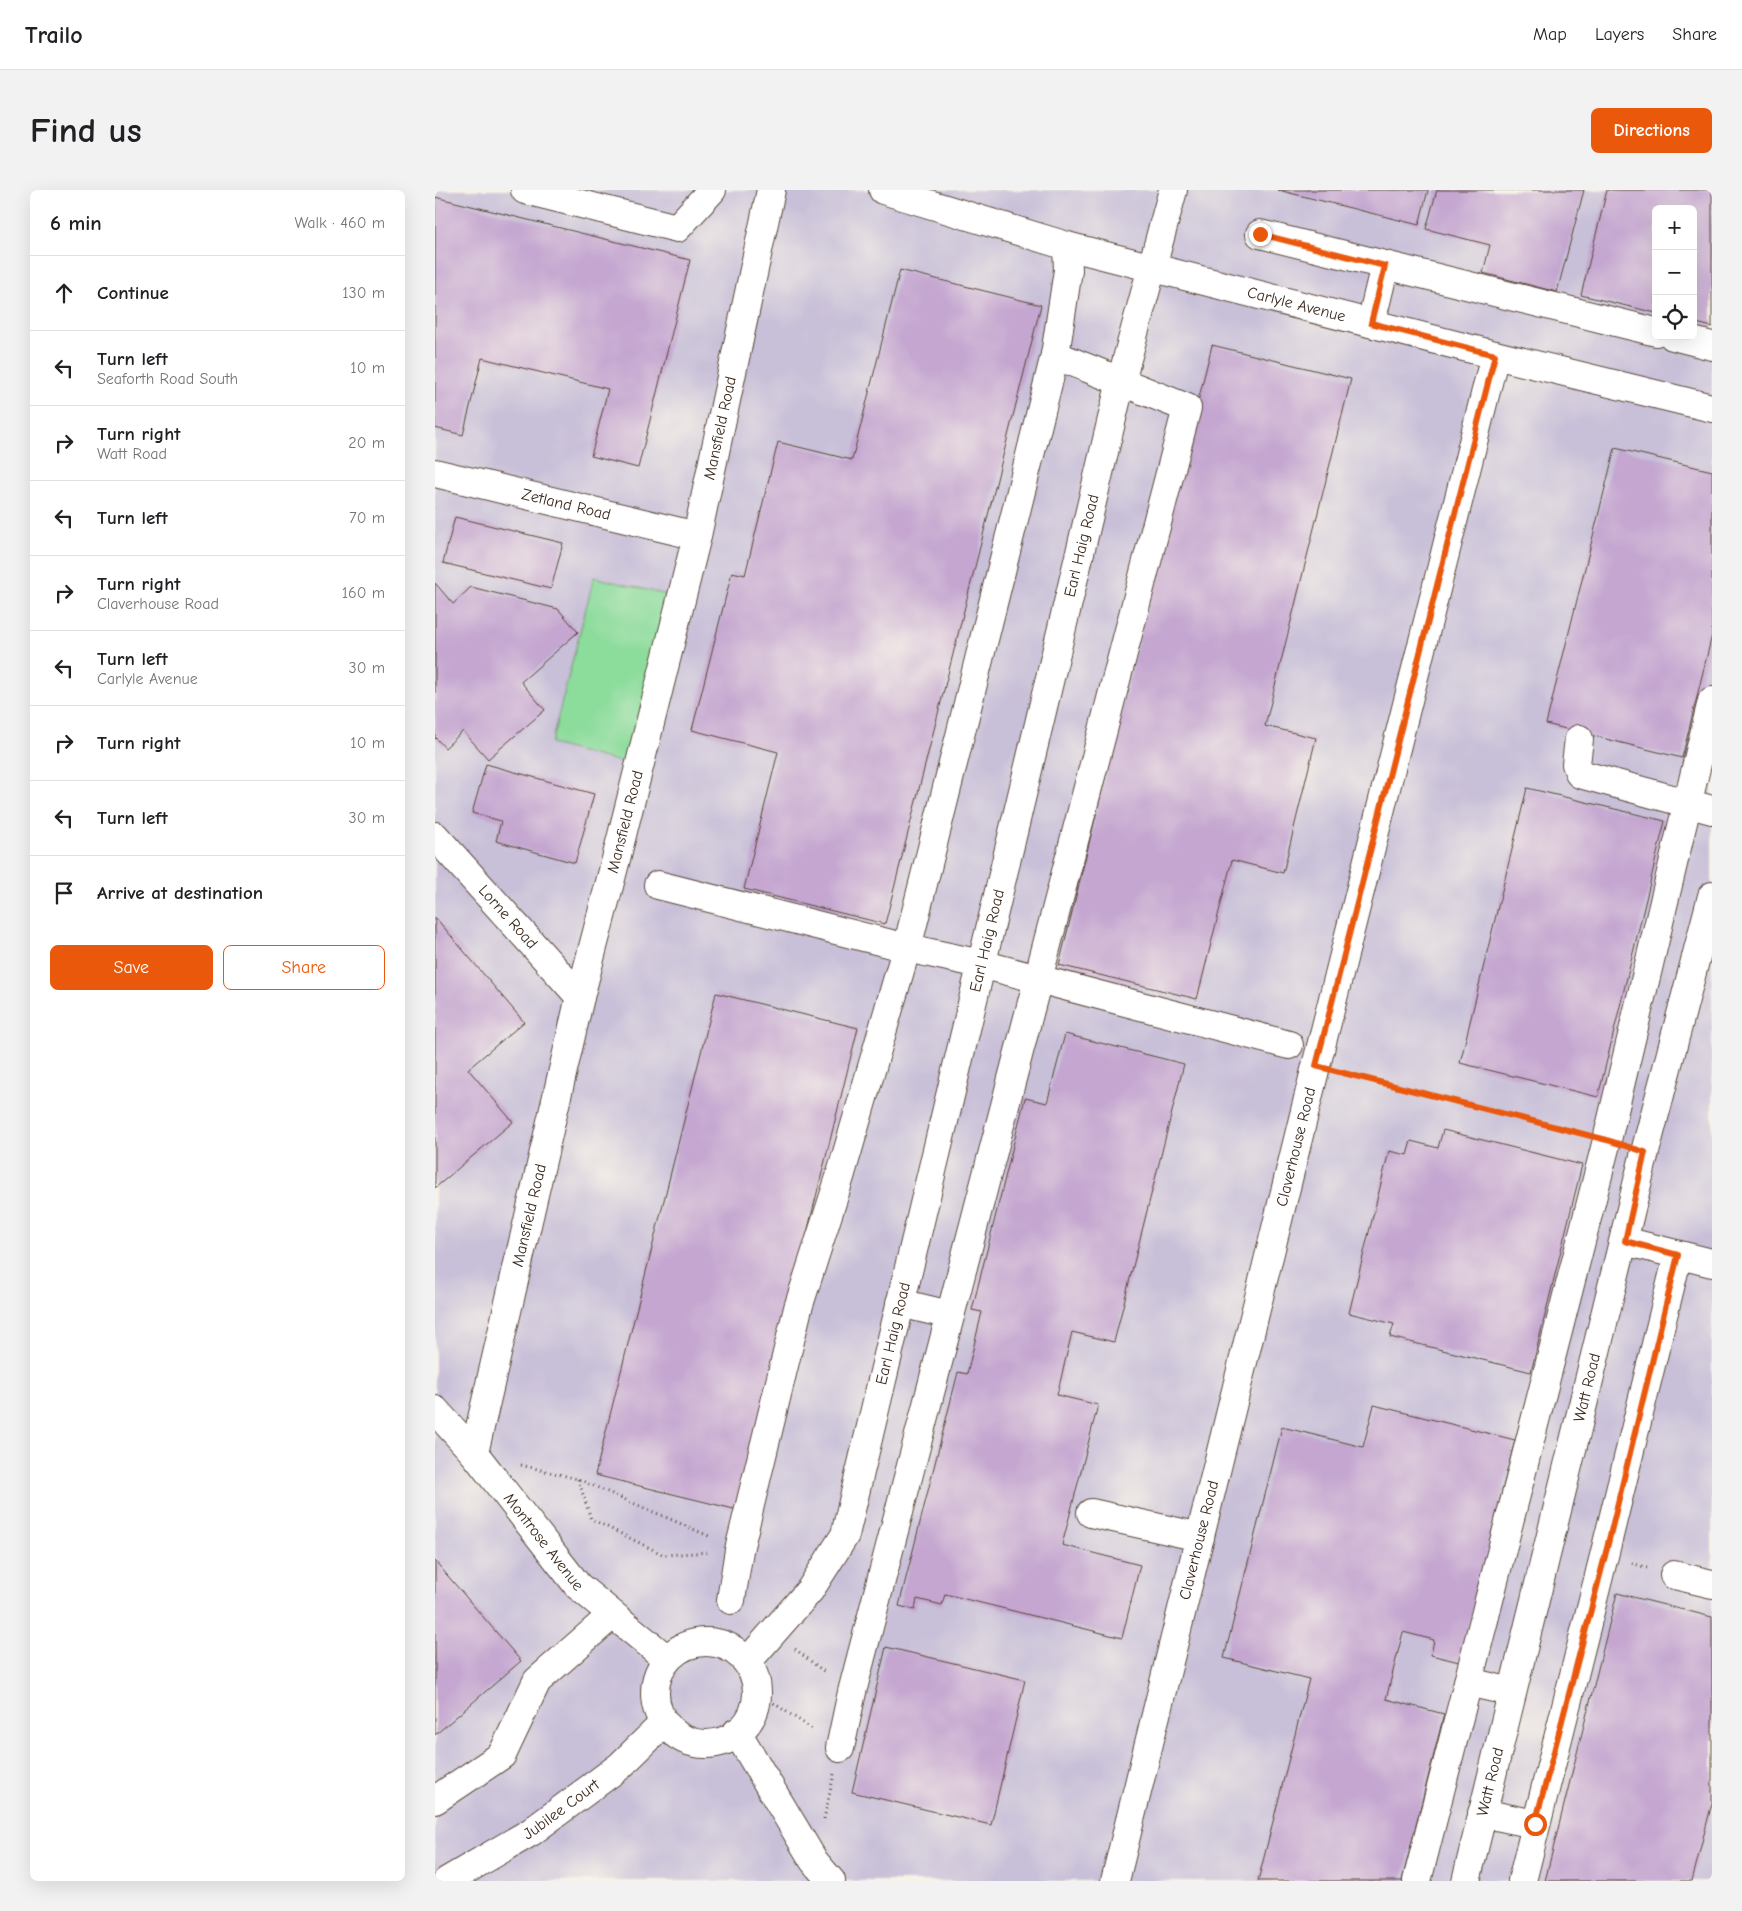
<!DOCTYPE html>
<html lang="en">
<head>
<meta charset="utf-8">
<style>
	body { margin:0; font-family:"Comic Neue",sans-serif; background:#f2f2f2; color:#202124 }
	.controls { position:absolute; right:15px; top:15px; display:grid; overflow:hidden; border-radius:8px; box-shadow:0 5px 20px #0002 }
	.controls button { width:45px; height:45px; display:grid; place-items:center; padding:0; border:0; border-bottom:1px solid #e0e0e0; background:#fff; color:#202124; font:25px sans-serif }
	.stop { position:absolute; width:15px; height:15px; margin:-11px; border:4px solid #ea580c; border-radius:50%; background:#fff }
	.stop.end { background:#ea580c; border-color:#fff; box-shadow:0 1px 5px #0008 }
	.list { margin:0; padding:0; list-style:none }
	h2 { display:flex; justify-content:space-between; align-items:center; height:65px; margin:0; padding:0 20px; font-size:21px }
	h2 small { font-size:16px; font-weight:400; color:#757577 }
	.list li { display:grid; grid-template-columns:32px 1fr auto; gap:15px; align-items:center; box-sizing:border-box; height:75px; padding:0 20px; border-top:1px solid #e0e0e0 }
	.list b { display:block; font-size:19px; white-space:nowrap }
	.list p { margin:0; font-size:16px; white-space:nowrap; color:#757577 }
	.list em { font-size:16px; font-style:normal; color:#757577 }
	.actions { display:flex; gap:10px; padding:15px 20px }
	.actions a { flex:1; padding:11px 0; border:1px solid #ea580c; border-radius:8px; text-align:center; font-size:18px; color:#ea580c }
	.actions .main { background:#ea580c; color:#fff }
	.icon { flex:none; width:28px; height:28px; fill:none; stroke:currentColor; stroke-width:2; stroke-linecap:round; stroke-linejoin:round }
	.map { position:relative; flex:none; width:1277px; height:1691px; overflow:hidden; border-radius:8px }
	header { display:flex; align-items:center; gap:30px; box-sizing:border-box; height:70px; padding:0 25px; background:#fff; border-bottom:1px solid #e0e0e0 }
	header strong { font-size:24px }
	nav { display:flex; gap:28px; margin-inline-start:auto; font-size:18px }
	.intro { display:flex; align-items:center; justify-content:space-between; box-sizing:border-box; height:120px; padding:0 30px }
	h1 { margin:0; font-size:35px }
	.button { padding:12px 22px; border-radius:8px; background:#ea580c; color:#fff; font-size:18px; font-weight:700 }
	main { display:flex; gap:30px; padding:0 30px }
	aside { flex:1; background:#fff; border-radius:8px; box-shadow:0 5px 20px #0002 }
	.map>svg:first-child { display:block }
	.industrial { fill:#c8bfd8; fill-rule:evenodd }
	.green { fill:#8cdc9c; stroke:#64835d }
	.building { fill:#c4a6d0 }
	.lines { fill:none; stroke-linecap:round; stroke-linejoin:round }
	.minor-casing { stroke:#574638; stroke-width:30 }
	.path { stroke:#574638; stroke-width:3; stroke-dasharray:1 4; stroke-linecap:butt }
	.minor { stroke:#fff; stroke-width:28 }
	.route { stroke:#ea580c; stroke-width:6 }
	.labels { text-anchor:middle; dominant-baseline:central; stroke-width:4; stroke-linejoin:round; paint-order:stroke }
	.street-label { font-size:16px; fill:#3b2a1e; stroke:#f7f3e8 }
</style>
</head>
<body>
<header>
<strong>Trailo</strong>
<nav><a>Map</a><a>Layers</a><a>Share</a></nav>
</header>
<div class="intro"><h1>Find us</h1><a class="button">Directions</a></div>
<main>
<aside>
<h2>6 min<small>Walk · 460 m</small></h2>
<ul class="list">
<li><svg class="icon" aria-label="ahead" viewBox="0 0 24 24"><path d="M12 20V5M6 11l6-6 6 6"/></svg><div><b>Continue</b></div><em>130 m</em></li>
<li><svg class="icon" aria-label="left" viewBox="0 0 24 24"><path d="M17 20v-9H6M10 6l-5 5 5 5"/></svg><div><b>Turn left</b><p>Seaforth Road South</p></div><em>10 m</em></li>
<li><svg class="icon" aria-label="right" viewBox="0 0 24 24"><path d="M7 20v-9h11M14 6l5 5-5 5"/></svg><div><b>Turn right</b><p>Watt Road</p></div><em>20 m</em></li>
<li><svg class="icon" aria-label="left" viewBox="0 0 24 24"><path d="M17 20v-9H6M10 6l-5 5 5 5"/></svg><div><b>Turn left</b></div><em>70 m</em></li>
<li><svg class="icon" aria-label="right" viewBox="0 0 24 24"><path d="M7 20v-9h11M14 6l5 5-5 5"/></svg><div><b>Turn right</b><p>Claverhouse Road</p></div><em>160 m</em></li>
<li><svg class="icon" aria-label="left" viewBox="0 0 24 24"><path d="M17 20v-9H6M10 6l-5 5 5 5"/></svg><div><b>Turn left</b><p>Carlyle Avenue</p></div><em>30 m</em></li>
<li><svg class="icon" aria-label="right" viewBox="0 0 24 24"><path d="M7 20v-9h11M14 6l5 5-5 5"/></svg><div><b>Turn right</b></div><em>10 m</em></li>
<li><svg class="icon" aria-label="left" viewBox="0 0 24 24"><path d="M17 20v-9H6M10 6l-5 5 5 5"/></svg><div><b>Turn left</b></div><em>30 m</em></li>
<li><svg class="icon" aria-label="arrive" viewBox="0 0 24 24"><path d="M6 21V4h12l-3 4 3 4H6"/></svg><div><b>Arrive at destination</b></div></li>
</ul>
<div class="actions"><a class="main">Save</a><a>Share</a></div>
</aside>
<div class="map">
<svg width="1277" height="1691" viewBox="0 0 1277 1691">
	<rect width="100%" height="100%" fill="#f7f3e8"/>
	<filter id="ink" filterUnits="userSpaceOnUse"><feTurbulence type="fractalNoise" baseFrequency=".02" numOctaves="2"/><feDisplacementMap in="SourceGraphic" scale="10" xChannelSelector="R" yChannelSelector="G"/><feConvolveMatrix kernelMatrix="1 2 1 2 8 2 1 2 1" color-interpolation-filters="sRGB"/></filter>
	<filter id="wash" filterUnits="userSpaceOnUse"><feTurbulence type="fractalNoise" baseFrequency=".0096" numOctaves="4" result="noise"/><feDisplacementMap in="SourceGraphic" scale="20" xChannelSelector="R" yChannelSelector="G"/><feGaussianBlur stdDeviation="1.12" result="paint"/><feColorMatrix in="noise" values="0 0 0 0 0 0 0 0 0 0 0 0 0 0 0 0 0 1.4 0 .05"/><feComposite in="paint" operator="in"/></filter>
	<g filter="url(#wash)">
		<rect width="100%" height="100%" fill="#f4e2c9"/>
		<path class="industrial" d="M0,0H1277V1691H0ZM1221,19H1258V146H1221Z"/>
		<path class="green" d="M159,387L236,406L193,574L116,554Z"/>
		<g id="blocks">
			<path class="building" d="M843,0H993L984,35Z
				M1002,0H1149L1122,102L1048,83L1055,55L991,39Z
				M1172,0H1277V137L1258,132V19H1221V123L1146,105Z
				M0,7L255,70L203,278L156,266L173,199L47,168L28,245L0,238Z
				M465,80L606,115L450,734L309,699L343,562L257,540L297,382L310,385L343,252L417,270Z
				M777,155L916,189L830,536L881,548L848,683L797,670L762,809L624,775Z
				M1180,258L1277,281V445L1247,568L1111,534Z
				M20,327L128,353L116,399L8,373Z
				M0,393L18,414L36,397L123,419L143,442L86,492L110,520L53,569L28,541L10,558L1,548L0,549Z
				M51,574L159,604L140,673L61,651L66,631L37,623Z
				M1092,598L1230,631L1163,907L1025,873Z
				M0,727L89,832L33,879L78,932L0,998Z
				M281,803L423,838L303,1320L160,1285Z
				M630,844L749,874L679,1152L637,1142L622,1205L663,1215L627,1355L705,1375L687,1448L510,1404L507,1415L482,1409L480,1420L464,1416L523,1182L532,1184L547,1122L537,1120L590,908L612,913Z
				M1008,940L1147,975L1096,1182L955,1147L959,1134L914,1123L954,961L972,965L976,951L1003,958Z
				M939,1215L1080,1250L1024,1472L996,1465L999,1450L968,1442L951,1509L1009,1524L967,1691H823L874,1489L789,1468L847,1237L928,1257Z
				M0,1371L86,1471L0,1545Z
				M1182,1403L1277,1427V1613L1257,1691H1110Z
				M451,1457L590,1490L556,1635L417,1602Z"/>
		</g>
	</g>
	<g filter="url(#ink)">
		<use href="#blocks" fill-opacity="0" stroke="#574638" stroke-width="1"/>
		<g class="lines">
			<defs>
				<g id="minor">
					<path d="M90,0L242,38L277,0"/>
					<path id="s1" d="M448,0L632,56L1060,165L1277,218"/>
					<path d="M825,44L950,75L936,133"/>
					<path d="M950,75L1221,142"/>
					<path d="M1238,146L1277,156"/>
					<path id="s2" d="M0,283L262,346"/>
					<path d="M1144,549L1141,574L1145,584L1277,620"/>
					<path id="s3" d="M0,646L145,807"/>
					<path d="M223,695L472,758L546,774L854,855"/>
					<path d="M1189,1051L1277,1073"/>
					<path d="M465,1113L515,1125"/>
					<path id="s4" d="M0,1220L39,1263L143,1396L232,1469"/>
					<path id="s5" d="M39,1263L145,807L180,673L262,346L336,0"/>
					<path d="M656,1323L765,1347"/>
					<path d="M1239,1385L1277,1394"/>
					<path d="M296,1410L304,1360L363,1118L405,987L475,746L620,165L633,80L632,56"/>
					<circle cx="271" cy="1503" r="51"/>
					<path id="s6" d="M312,1472L375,1400L410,1345L686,191L738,0"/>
					<path d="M1033,1492L1077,1502"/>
					<path d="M302,1542L379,1671L396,1691"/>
					<path d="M405,1558L417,1502L752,218L620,165"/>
					<path d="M0,1610L67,1565L102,1491L177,1425"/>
					<path d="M1047,1623L1100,1634"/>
					<path id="s7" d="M12,1691L96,1642L185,1576L229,1533"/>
					<path id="s8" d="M680,1691L881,876L1060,165"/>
					<path d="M982,1691L1172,950L1277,511"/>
					<path id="s9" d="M1031,1691L1210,962L1277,706"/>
					<path d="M1087,1691L1169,1366L1243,1065"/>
				</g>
			</defs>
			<use href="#minor" class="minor-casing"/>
			<path class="path" d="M909,883L1143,942
				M86,1275L143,1289L276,1347
				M143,1289L156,1329L229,1365L274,1362
				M1197,1373L1212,1378
				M360,1459L391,1483
				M322,1502L379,1540
				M389,1629L399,1584"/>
			<use href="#minor" class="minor"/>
		</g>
	</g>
	<g class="lines" filter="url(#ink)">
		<path class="route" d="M825,44L950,76L936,133L1060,165L881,876L1172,950L1210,962L1190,1051L1243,1065L1170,1366L1100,1634"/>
	</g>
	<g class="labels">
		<g class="street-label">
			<text stroke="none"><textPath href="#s1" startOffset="429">Carlyle Avenue</textPath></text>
			<text stroke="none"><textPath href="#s5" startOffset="1054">Mansfield Road</textPath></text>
			<text stroke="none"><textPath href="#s2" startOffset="135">Zetland Road</textPath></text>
			<text stroke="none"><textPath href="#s6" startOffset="1178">Earl Haig Road</textPath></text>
			<text stroke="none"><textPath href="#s5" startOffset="649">Mansfield Road</textPath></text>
			<text stroke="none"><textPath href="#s3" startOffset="109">Lorne Road</textPath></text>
			<text stroke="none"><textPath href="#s6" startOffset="772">Earl Haig Road</textPath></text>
			<text stroke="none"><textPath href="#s8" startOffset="756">Claverhouse Road</textPath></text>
			<text stroke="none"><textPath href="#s5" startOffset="244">Mansfield Road</textPath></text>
			<text stroke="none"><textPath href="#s6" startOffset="368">Earl Haig Road</textPath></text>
			<text stroke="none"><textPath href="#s9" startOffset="508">Watt Road</textPath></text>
			<text stroke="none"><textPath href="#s8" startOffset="351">Claverhouse Road</textPath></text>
			<text stroke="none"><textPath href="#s4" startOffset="171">Montrose Avenue</textPath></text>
			<text stroke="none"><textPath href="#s9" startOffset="102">Watt Road</textPath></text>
			<text stroke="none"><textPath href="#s7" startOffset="135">Jubilee Court</textPath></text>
		</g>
	</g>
</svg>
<div class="controls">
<button>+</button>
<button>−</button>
<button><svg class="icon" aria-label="locate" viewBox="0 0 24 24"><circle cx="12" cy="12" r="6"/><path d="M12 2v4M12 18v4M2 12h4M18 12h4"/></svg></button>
</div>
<div class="stop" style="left:1100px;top:1634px"></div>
<div class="stop end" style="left:825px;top:44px"></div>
</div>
</main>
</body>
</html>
